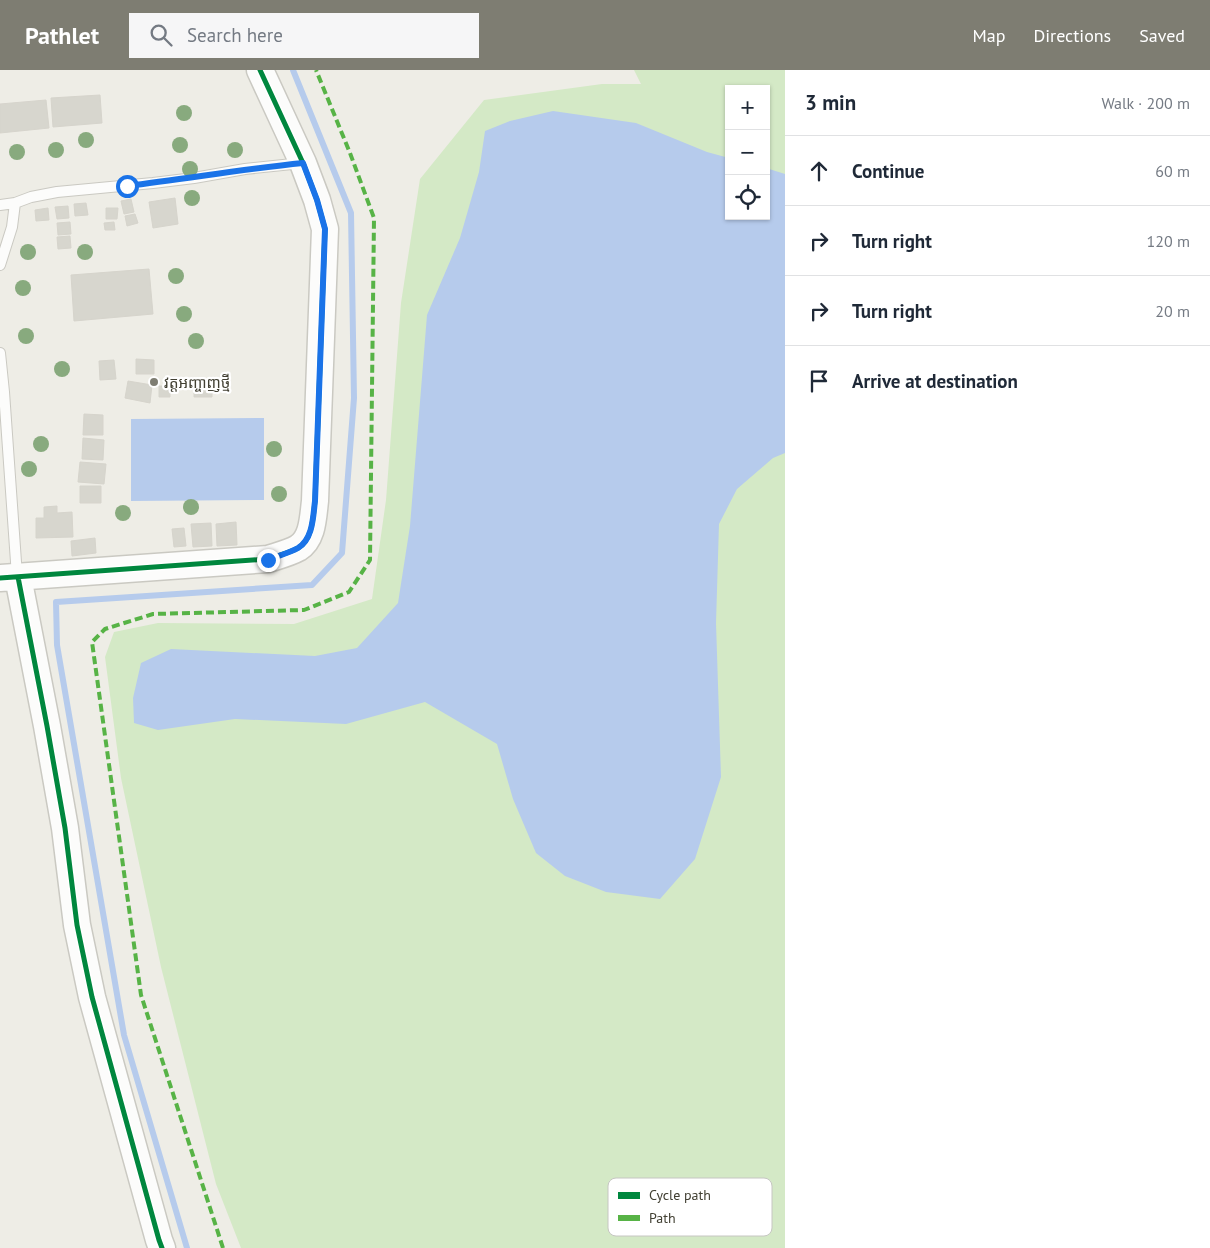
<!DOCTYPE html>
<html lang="en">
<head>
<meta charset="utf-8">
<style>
	body { margin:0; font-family:"PT Sans","Noto Sans Khmer",sans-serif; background:#f6f6f7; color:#1f2937 }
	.controls { position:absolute; right:15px; top:15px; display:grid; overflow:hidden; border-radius:0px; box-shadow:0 1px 4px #0004 }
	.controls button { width:45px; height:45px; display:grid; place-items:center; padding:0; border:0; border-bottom:1px solid #e0e1e3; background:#fff; color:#1f2937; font:25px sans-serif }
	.stop { position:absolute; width:15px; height:15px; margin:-11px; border:4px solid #1a73e8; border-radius:50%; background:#fff }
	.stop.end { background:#1a73e8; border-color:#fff; box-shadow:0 1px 5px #0008 }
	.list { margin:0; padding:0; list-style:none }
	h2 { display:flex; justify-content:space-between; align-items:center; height:65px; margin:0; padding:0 20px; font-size:21px }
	h2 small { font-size:16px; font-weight:400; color:#747a83 }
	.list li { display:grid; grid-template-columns:32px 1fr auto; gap:15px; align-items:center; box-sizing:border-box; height:70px; padding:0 20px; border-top:1px solid #e0e1e3 }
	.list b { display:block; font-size:19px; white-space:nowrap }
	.list em { font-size:16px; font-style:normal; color:#747a83 }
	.icon { flex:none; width:28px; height:28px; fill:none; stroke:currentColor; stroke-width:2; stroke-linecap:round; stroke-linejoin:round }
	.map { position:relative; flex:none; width:785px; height:1178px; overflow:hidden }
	header { display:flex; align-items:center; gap:30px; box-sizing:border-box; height:70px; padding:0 25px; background:#7e7d72; color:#fff }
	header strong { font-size:24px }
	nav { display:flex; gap:28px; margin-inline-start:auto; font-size:18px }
	.search { width:350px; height:45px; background:#f6f6f7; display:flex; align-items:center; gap:12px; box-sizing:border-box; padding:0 18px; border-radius:0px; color:#747a83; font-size:19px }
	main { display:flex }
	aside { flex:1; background:#fff }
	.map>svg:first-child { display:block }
	.green { fill:#d4e9c6; fill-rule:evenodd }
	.water { fill:#b6cbec }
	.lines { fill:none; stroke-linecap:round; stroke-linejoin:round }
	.stream { stroke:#b6cbec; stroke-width:6 }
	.building { fill:#d7d6ce; stroke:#d6d4cc }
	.service-casing { stroke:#cac9c2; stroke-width:12 }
	.tertiary-casing { stroke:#cac9c2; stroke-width:29 }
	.service { stroke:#fcfcfb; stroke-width:10 }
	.tertiary { stroke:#fcfcfb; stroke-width:26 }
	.quiet { stroke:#57b346; stroke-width:4; stroke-dasharray:8 4; stroke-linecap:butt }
	.cycleway-casing { stroke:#fff; stroke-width:8 }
	.cycleway { stroke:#00873e; stroke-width:5 }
	.tree { fill:#88aa7e }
	.route { stroke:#1a73e8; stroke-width:6 }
	.poi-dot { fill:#7e7d72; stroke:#fff; stroke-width:2 }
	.labels { text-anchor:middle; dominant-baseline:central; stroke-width:4.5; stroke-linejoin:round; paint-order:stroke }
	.poi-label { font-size:15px; fill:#424033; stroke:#fff; text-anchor:start }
	.key { fill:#fff; stroke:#c6c6c2; stroke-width:1 }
	.key-label { font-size:14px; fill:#424033 }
</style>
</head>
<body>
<header>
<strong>Pathlet</strong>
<div class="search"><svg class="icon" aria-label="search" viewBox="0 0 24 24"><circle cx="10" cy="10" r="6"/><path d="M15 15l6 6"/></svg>Search here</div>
<nav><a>Map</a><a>Directions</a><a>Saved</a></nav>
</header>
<main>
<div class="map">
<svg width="785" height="1178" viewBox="0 0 785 1178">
	<rect width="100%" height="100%" fill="#eeede6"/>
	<path class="green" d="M634,0H785V1178H241L216,1114L161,897L121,708L105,587L114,562L158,553L294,554L372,529L386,430L401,233L420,109L484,30L602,14H641ZM729,19H766V146H729Z"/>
	<path class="water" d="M553,41L636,53L707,82L729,88V146H766V98L785,104V383L773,388L737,419L719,454L716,553L721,707L695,789L660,829L606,822L565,806L536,783L513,729L497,674L425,632L346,654L235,649L158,660L134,653L133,628L141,593L171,579L315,586L357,578L398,533L410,456L427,245L460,168L479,102L485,61L510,51Z
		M264,348V430L131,431V349Z"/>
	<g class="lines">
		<path class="stream" d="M187,1178L124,965L57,575L56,532L312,515L342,483L354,328L351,143L293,0"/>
	</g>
	<path class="building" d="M100,25L102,53L53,57L51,28Z
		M46,30L49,58L0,63V34Z
		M175,128L178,154L153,158L149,132Z
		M131,129L134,142L124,144L121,131Z
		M86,133L88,145L75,146L74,134Z
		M68,136L69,148L57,149L55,137Z
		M48,138L49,150L36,151L35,140Z
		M106,138H118L117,149H106Z
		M135,144L138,153L127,156L125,146Z
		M70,152L71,164L58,165L57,153Z
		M114,152L115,160H105L104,153Z
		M70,166L71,178L58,179L57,167Z
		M149,199L153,244L74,251L71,205Z
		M136,289L154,290V304H136Z
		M114,290L116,309L100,310L99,291Z
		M128,311L152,315L150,333L125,328Z
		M194,312H212V327H194Z
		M159,316H170V327H159Z
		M84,344L103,345V365H83Z
		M83,368L104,370L103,390L82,389Z
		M80,392L106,394L104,414L78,412Z
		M80,416H101V433H80Z
		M57,436V443L72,442L73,467L36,468V448H44V437Z
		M236,452L237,475L217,476L216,454Z
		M211,453L212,476L193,477L191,454Z
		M184,458L186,476L174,477L172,459Z
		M95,468L96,483L72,486L71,471Z"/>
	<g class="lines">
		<defs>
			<path id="service" d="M0,135L15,133L31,127L57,122L153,113L194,108L245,99L302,93
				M0,195L12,157L15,133
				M0,283L4,322L17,506"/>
			<path id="tertiary" d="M18,507L47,656L65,758L77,855L92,927L159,1170L162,1178
				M0,508L268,489C277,486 289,483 298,478C313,469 313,447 315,431L325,159L317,130L303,93L260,0"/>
		</defs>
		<use href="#service" class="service-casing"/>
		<use href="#tertiary" class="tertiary-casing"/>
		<use href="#service" class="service"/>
		<use href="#tertiary" class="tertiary"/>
		<path class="quiet" d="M223,1178L141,925L92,572L105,559L153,544L304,540L349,522L370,490L374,148L350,83L316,0"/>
		<defs>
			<path id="cycleway" d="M18,507L47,656L65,758L77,855L92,927L159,1170L162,1178
				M0,508L268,489C277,486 289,483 298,478C313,469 313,447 315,431L325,159L317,130L303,93L260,0"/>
		</defs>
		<use href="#cycleway" class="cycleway-casing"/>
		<use href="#cycleway" class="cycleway"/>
	</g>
	<g class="tree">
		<circle cx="184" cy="43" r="8"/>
		<circle cx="86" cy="70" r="8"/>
		<circle cx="180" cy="75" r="8"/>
		<circle cx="56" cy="80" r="8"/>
		<circle cx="235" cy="80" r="8"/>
		<circle cx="17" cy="82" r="8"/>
		<circle cx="190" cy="99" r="8"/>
		<circle cx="192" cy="128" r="8"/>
		<circle cx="28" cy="182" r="8"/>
		<circle cx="85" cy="182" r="8"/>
		<circle cx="176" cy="206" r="8"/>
		<circle cx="23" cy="218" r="8"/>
		<circle cx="184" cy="244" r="8"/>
		<circle cx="26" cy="266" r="8"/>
		<circle cx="196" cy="271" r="8"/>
		<circle cx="62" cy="299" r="8"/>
		<circle cx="41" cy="374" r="8"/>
		<circle cx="274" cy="379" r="8"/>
		<circle cx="29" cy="399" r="8"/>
		<circle cx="279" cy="424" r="8"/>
		<circle cx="191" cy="437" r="8"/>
		<circle cx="123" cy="443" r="8"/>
	</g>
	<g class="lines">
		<path class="route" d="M127,116C186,109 244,99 303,93L317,130L325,159L315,431C313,447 313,469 298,478C289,483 277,486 268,490"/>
	</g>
	<circle class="poi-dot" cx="154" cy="312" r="5"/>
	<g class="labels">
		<g class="poi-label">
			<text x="164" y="312">វត្តអញ្ចាញថ្មី</text>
		</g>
	</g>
	<rect x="608" y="1108" width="164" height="58" rx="8" class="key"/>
	<rect x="618" y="1122" width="22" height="7" fill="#00873e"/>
	<rect x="618" y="1145" width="22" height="6" fill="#57b346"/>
	<g class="key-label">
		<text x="649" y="1130">Cycle path</text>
		<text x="649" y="1153">Path</text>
	</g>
</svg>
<div class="controls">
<button>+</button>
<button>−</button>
<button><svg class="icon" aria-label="locate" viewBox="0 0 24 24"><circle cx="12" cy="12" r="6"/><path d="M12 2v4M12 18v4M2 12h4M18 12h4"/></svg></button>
</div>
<div class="stop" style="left:127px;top:116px"></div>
<div class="stop end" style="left:268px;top:490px"></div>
</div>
<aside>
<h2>3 min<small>Walk · 200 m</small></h2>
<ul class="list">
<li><svg class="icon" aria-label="ahead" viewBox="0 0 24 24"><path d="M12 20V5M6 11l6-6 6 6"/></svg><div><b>Continue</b></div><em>60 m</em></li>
<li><svg class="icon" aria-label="right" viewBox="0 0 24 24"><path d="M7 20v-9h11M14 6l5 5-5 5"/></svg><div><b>Turn right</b></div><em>120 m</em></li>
<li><svg class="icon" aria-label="right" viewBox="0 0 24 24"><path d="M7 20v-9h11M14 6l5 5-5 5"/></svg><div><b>Turn right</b></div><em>20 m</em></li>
<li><svg class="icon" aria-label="arrive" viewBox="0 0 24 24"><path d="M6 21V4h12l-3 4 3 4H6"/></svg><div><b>Arrive at destination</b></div></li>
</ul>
</aside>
</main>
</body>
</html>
